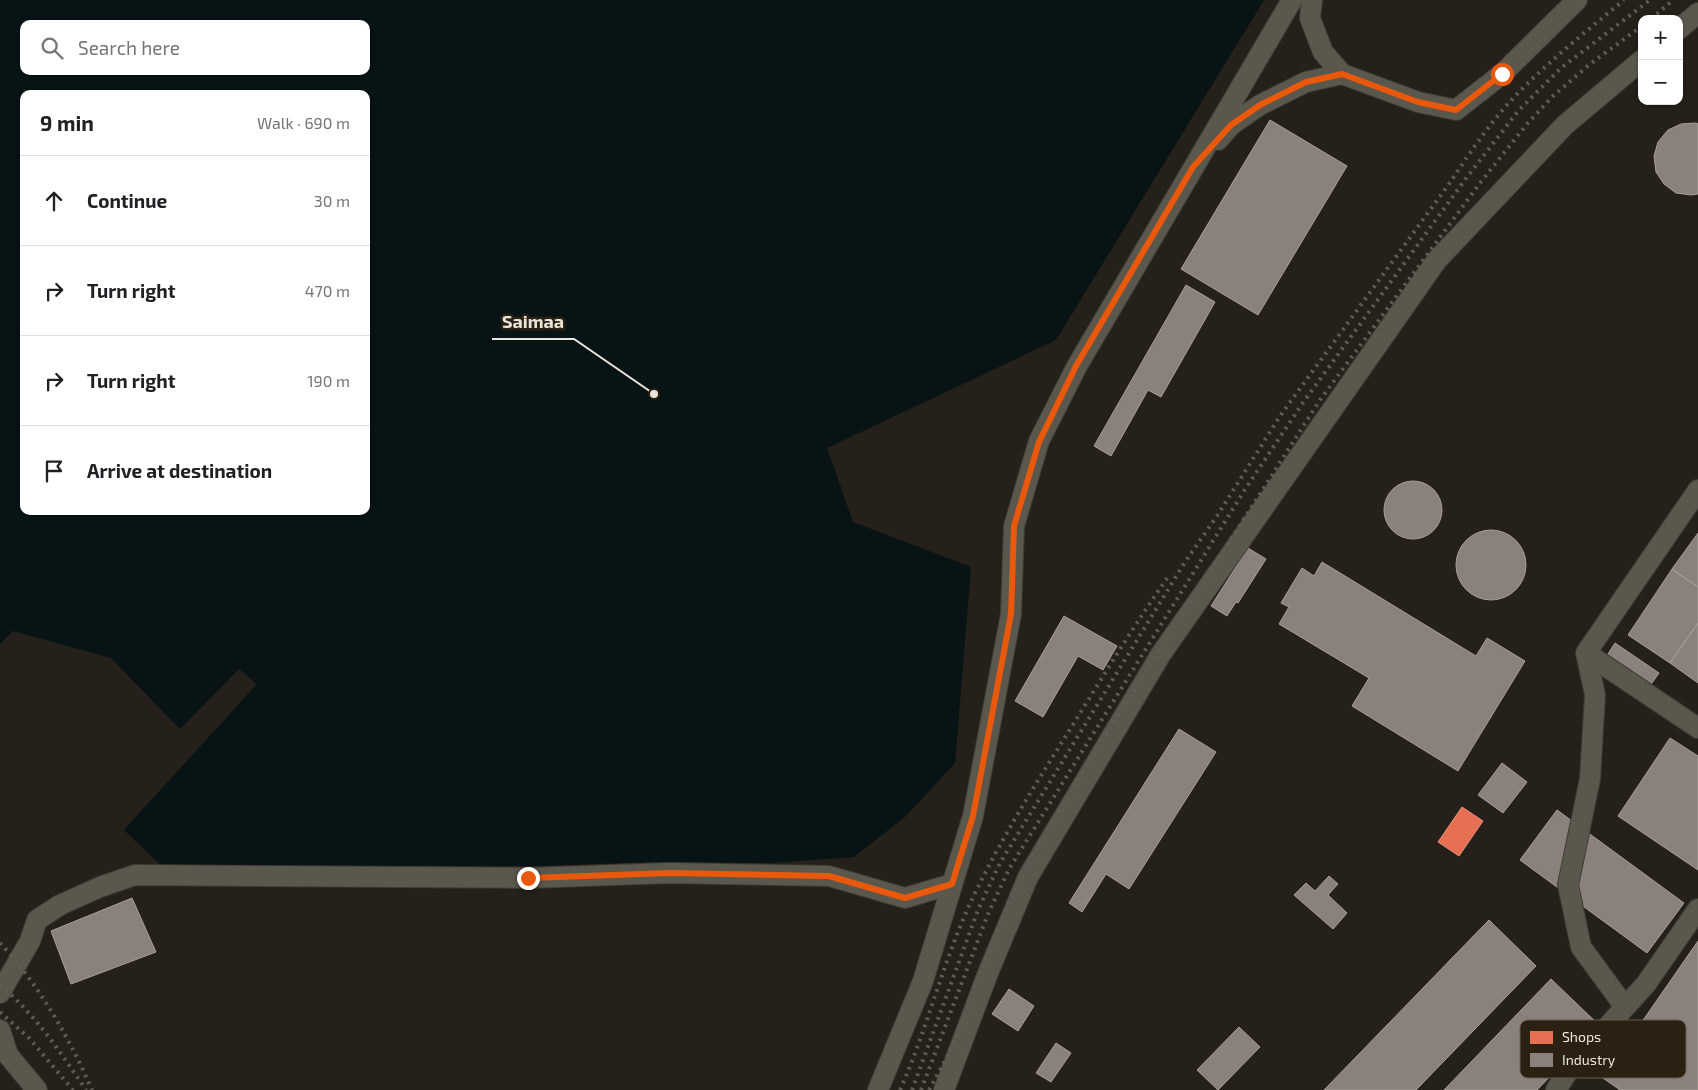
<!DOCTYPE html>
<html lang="en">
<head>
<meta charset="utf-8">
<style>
	body { margin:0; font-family:"Exo 2",sans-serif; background:#f2f2f2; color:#202124 }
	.controls { position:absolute; right:15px; top:15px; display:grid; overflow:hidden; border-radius:10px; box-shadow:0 1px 4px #0004 }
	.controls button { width:45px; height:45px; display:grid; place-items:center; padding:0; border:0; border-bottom:1px solid #e0e0e0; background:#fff; color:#202124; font:25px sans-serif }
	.stop { position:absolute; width:15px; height:15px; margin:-11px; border:4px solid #ea580c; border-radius:50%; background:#fff }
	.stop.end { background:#ea580c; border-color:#fff; box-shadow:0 1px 5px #0008 }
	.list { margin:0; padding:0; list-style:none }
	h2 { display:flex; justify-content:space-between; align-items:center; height:65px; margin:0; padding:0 20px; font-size:21px }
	h2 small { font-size:16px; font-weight:400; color:#757577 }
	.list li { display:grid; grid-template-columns:32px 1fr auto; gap:15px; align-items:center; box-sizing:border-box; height:90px; padding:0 20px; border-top:1px solid #e0e0e0 }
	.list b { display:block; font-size:19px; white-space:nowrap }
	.list em { font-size:16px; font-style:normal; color:#757577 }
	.icon { flex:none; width:28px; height:28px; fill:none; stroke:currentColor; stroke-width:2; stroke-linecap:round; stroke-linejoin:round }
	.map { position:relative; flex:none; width:1698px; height:1090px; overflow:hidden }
	.search { position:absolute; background:#fff; box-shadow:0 1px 4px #0004; left:20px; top:20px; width:350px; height:55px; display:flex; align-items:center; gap:12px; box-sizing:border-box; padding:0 18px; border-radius:10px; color:#757577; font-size:19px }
	.panel { position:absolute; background:#fff; box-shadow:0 1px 4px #0004; left:20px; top:90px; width:350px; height:425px; border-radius:10px }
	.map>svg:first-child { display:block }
	.water { fill:#071314; fill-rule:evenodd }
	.shops { fill:#e76f51; stroke:#e8927b }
	.industry { fill:#8a817c; stroke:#a79f99 }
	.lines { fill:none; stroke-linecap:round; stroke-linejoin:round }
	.minor-casing { stroke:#403c35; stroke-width:22 }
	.minor { stroke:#5a574d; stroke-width:20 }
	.rail { stroke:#605c54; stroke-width:4; stroke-dasharray:2.5 5; stroke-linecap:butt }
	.route { stroke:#ea580c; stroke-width:6 }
	.key { fill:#2b2113; stroke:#655c4f; stroke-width:1 }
	.key-label { font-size:14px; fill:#ece5dc }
	.leader { fill:none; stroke:#ece5dc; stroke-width:2 }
	.callout-dot { fill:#ece5dc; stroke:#2b2113; stroke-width:2 }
	.callout-label { font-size:18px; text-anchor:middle; font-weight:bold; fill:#ece5dc; stroke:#2b2113; stroke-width:5; stroke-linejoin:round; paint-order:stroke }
</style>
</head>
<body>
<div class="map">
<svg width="1698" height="1090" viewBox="0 0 1698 1090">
	<rect width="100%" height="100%" fill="#252019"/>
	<path class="water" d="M0,0H1264L1056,340L827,448L853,522L971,567L955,763L906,816L854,857L771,863L656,862L535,866L161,865L124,830L257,684L239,669L180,729L111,658L13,631L0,644ZM24,24H366V71H24ZM24,94H366V511H24Z"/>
	<path class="shops" d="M1462,807L1483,821L1459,856L1438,842Z"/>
	<path class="industry" d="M1270,120L1347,166L1258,315L1181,269Z
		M1696,123L1698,124V194L1691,195L1676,193L1664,184L1656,172L1654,156L1658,142L1668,130L1681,124Z
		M1186,285L1215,302L1161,397L1148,390L1111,456L1094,446Z
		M1384 510a29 29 0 1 1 58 0a29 29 0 1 1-58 0Z
		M1456 565a35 35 0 1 1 70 0a35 35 0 1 1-70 0Z
		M1698,533V587L1672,569Z
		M1248,548L1266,559L1238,603L1236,602L1227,616L1211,606Z
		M1322,562L1476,656L1487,638L1525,661L1458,771L1352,706L1369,678L1279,624L1289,607L1281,603L1302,568L1314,576Z
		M1672,569L1698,587V623L1670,663L1628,635Z
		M1064,616L1117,646L1103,670L1078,656L1043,717L1015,701Z
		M1698,623V683L1670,663Z
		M1615,643L1659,673L1647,690L1604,660Z
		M1179,729L1216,752L1129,889L1106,874L1082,912L1069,903Z
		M1670,738L1698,756V870L1618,816Z
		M1502,763L1527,782L1503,813L1478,795Z
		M1557,810L1684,903L1647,953L1520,860Z
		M1329,876L1338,884L1328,895L1347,913L1333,929L1294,895L1306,883L1315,891Z
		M132,898L156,952L71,984L51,931Z
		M1489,920L1536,966L1416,1090H1324Z
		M1698,941V1090H1620L1603,1078Z
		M1551,979L1599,1025L1537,1090H1444Z
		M1009,989L1034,1006L1018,1031L992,1014Z
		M1239,1027L1260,1047L1218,1090L1197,1070Z
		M1056,1043L1071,1053L1051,1082L1036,1073Z"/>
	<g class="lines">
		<defs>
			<path id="minor" d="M1312,0L1310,18L1323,52L1342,74L1418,102L1456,110L1502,74L1577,0
				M1679,29L1698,13
				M1218,140L1231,125L1260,105L1306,82L1342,74
				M1586,653L1698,490
				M0,993L30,941L37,920L60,905L100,887L135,875L528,878L670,873L829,876L905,898L952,884
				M1625,1007L1581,947L1568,885L1590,779L1595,695L1586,653L1698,728
				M0,1030L8,1055
				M0,1049L8,1055L37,1090
				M878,1090L923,981L973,816L1011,614L1014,526L1039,441L1077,366L1292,0
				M944,1090L988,973L1028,877L1161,654L1437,260L1565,125L1642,60
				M1556,1090L1570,1068L1646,984L1698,909"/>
		</defs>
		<use href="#minor" class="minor-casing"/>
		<use href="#minor" class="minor"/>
		<path class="rail" d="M1651,19L1673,0
			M0,943C39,985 69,1037 92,1090
			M0,985C35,1014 61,1053 86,1090
			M0,1012L29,1038L73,1090
			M900,1090C929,1025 945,953 977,889C1005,832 1040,777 1074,723C1105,673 1135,624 1168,577
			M912,1090L978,910L1000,863L1185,562L1217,516L1280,416L1449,184C1471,151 1493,118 1521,90C1553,58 1589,29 1624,0
			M921,1090L988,914L1009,869L1246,488L1302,404L1467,177L1519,110L1561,68L1650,0
			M929,1090L946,1059L961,1026L988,953L1010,900L1038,847L1103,739L1320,400L1480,183L1527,124L1553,96L1590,64L1642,26"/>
	</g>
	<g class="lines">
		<path class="route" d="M528,878L670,873L829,876L905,898L952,884L973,816L1011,614L1014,526L1039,442L1076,366L1193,167L1231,125L1260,105L1306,82L1342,74L1418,102L1456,110L1502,74"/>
	</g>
	<rect x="1520" y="1020" width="166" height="58" rx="8" class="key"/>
	<rect x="1530" y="1031" width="23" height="13" fill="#e76f51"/>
	<rect x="1530" y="1053" width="23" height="14" fill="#8a817c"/>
	<g class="key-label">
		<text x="1562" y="1042">Shops</text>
		<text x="1562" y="1065">Industry</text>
	</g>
	<path class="leader" d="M654 394L574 339H492"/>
	<circle class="callout-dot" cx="654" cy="394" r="5"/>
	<g class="callout-label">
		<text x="533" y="328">Saimaa</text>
	</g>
</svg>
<div class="controls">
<button>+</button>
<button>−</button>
</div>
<div class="stop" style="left:1502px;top:74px"></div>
<div class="stop end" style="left:528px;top:878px"></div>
<div class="search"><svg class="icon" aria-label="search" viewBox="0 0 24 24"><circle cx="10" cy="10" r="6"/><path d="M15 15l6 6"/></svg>Search here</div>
<section class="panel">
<h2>9 min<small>Walk · 690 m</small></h2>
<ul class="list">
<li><svg class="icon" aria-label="ahead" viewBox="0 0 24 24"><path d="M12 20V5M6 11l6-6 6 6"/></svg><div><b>Continue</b></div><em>30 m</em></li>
<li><svg class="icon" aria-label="right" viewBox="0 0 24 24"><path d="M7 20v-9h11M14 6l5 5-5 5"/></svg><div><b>Turn right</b></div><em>470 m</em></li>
<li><svg class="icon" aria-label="right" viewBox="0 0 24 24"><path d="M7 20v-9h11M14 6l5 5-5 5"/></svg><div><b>Turn right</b></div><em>190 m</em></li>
<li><svg class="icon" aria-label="arrive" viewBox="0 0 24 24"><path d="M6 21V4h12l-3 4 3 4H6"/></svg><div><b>Arrive at destination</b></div></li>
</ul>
</section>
</div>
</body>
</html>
